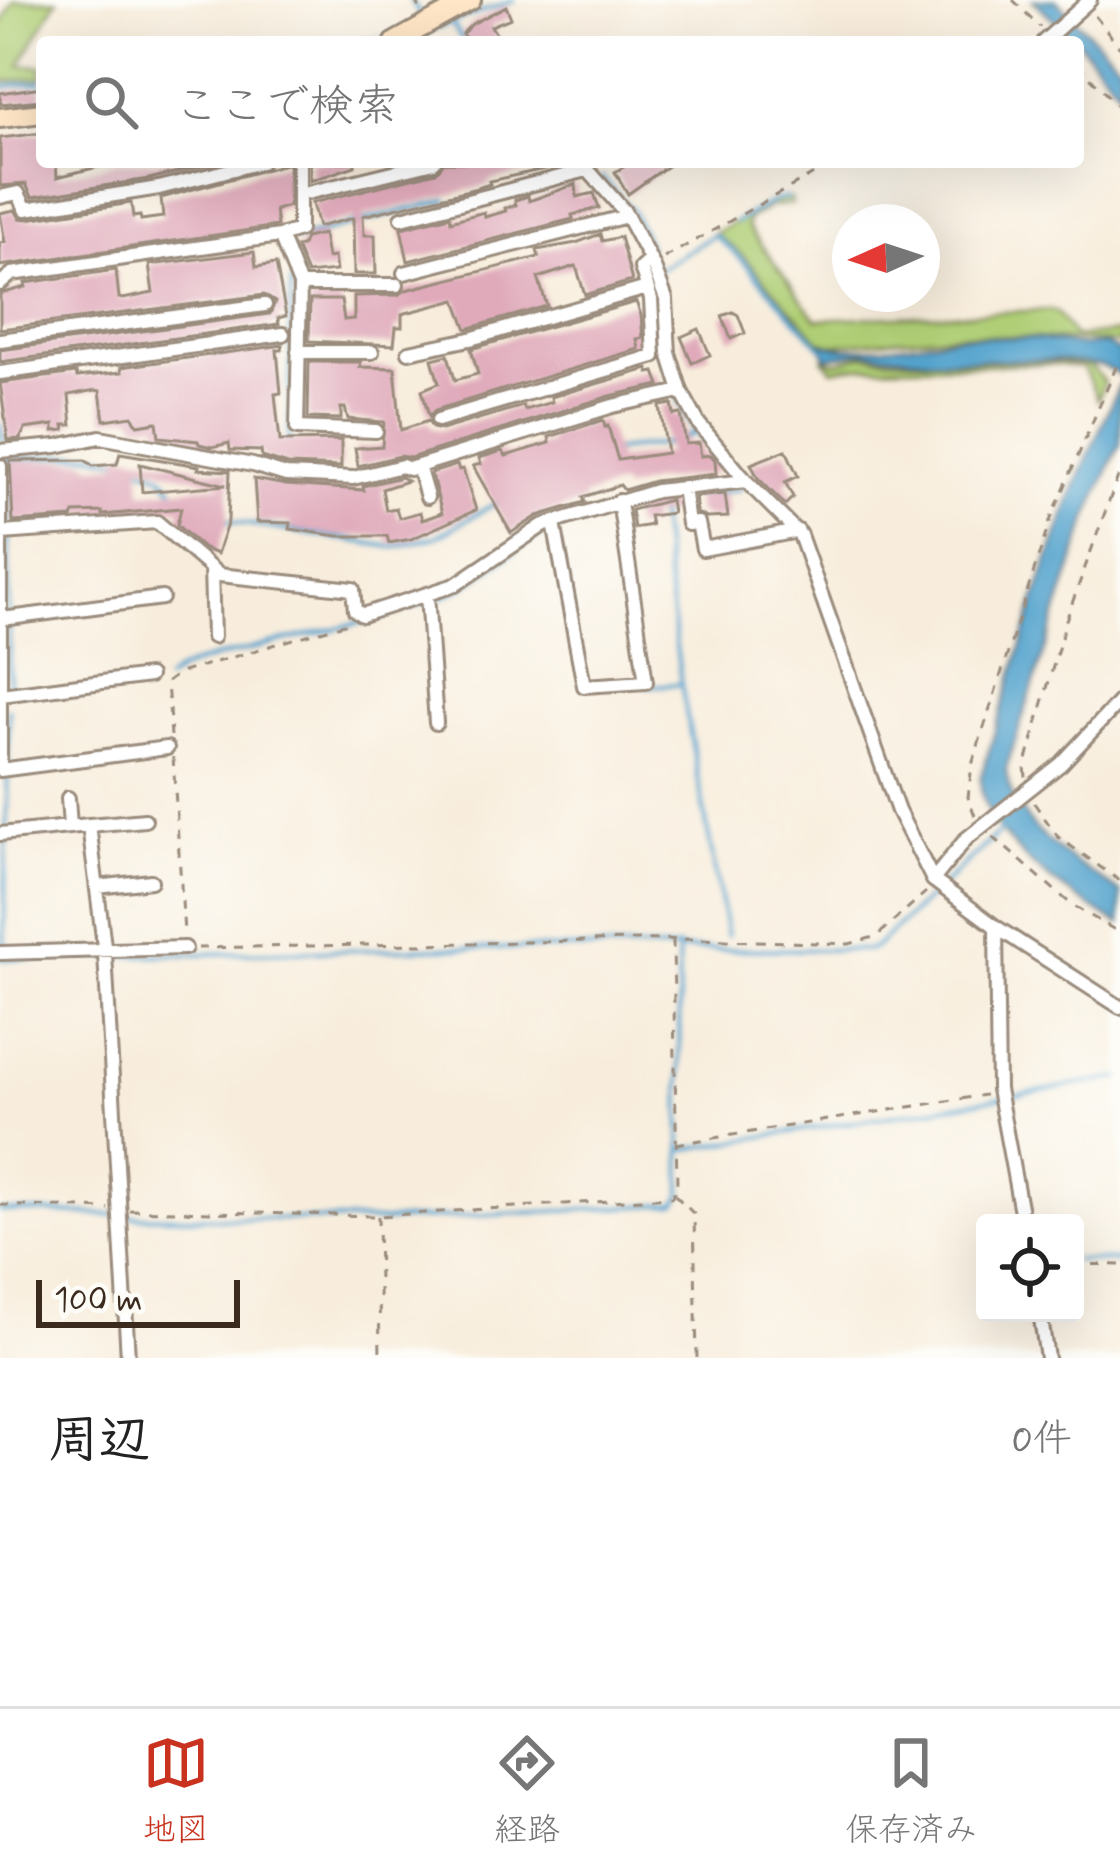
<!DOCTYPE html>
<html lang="ja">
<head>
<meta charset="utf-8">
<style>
	body { margin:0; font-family:Mynerve,"Klee One",sans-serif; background:#f6f6f6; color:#222 }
	.controls { position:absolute; right:36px; bottom:36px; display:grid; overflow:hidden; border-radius:12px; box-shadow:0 12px 48px #0002 }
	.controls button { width:108px; height:108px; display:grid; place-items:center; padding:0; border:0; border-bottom:3px solid #e0e0e0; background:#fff; color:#222; font:60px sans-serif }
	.compass { position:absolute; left:832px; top:204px; width:108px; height:108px; border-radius:50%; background:#fff; box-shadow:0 12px 48px #0002; rotate:267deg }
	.scale { position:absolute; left:36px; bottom:30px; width:204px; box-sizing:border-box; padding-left:12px; border:6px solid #3b2a1e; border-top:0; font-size:33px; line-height:42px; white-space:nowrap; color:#3b2a1e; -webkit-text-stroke:9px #fdfcf7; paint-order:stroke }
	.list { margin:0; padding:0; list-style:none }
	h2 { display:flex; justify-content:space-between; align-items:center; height:156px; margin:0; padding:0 48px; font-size:51px }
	h2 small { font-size:39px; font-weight:400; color:#767676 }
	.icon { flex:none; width:66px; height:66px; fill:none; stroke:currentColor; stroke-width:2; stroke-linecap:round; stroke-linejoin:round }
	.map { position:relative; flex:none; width:1120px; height:1358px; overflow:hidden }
	.search { position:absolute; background:#fff; box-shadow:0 12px 48px #0002; left:36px; right:36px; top:36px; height:132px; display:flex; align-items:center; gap:30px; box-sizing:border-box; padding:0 42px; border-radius:12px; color:#767676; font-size:45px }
	.sheet { height:348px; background:#fff }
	nav { display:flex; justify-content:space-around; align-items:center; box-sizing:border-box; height:168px; border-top:3px solid #e0e0e0; background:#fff; font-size:33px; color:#767676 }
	nav a { display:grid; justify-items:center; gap:6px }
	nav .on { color:#c8321e }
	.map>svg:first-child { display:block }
	.green { fill:#afce75; stroke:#757c4a; stroke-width:3 }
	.water { fill:#52a3cd; stroke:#466676; stroke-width:3 }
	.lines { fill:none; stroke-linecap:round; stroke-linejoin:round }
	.stream { stroke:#52a3cd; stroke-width:4.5 }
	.building { fill:#e0aabb; fill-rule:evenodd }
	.street-casing { stroke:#9a8c7d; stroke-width:18 }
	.secondary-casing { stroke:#9a8c7d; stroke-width:24 }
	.path { stroke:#9a8c7d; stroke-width:3; stroke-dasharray:9 9; stroke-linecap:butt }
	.street { stroke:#fff; stroke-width:12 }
	.secondary { stroke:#fde5c5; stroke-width:18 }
</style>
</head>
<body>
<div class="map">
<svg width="1120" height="1358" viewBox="0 0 1120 1358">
	<rect width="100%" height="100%" fill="#fdfcf7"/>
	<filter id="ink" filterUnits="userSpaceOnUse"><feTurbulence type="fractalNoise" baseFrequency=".00833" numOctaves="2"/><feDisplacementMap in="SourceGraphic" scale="24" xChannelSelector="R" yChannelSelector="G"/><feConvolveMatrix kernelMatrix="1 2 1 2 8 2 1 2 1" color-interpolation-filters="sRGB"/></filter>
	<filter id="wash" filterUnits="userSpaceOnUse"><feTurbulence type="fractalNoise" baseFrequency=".004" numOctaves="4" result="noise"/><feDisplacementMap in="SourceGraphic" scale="48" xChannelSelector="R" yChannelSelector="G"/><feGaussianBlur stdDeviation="2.7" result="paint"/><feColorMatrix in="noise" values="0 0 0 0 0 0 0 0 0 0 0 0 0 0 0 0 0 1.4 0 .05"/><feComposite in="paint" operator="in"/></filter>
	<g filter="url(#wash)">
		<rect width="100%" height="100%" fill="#f8eddc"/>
		<path class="green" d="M14,0H57L20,65L42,66V78L0,82V27Z
			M791,199L792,204L771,206L748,220L747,226L816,319L1051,310L1057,313L1074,337L1120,332V343L962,334L830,345L820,341L742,255L714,233L777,200Z
			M863,355C938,367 1015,355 1091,366L1104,382L1098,400L1083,368L1055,364L848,367L833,370L824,360L837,362Z"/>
		<path class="water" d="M1033,0H1056L1120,64V92L1078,42Z
			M963,336L1040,339L1081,346L1105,344L1120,352V375L1102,366L1061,360L929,359L863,352L826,358L821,343C852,356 927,340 963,336Z
			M1120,383V444L1091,510L1006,769C1009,824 1078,865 1120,892V925C1071,896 983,843 980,779L1045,570L1073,491Z"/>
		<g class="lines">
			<path class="stream" d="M411,0L422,19
				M451,23L464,42
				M438,28L514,0
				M359,42L384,39
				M0,87L42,82
				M602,177L631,209L649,246
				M736,222L775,200L787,198
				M296,239L447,200
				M658,269L714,235L737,255L822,348
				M661,311C659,356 672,394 696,432L682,439
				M0,425L3,440
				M698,434L718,457
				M289,442L291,283
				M611,451L671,443
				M8,458L9,686
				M0,459L92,454L120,460
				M136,466L161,475L175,491
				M688,494L736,490L744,484
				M657,501L681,684L727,936
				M228,521L392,547L436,537L498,502
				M166,680C188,661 224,656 252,649C315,632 380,621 440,598C482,582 512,547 551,530
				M648,686L681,684
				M4,949L9,709
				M0,959L441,948L867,950L873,949L1003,829
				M681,1150L1120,1078
				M0,1211L114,1215
				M126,1216L383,1221L676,1204L682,1195L678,947
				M1075,1260L1120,1261"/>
		</g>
		<g id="blocks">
			<path class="building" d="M506,6L511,18L491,26L501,42H468L462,34L472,24Z
				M42,87V100L0,104V93Z
				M42,133V162H56L57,177L118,162H218L149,179L32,197L26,184L0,186V138Z
				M310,162H355V166L310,181Z
				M444,162L568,164L489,181L490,184L477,188L363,216L364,235H375L376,274H354L353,218L318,227L312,203L436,172Z
				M632,162H673L628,194L615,172Z
				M289,163V206L275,210L277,226L0,266V243L5,242L0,213L15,210L20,218L28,219L131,203L133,217L140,216L141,220L163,217L161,198Z
				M576,184L577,197L594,193L599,208L572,215L573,219L408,261L401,228L450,216L451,221L484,212L485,217L506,211L505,208L516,205L515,200L528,196L529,201Z
				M323,234L327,258L334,257L336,271L307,274L296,247L302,246L305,238Z
				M600,234L602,241L620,237L632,281L585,295L576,266L538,278L547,306L467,329L456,300L402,314V327H396L394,345L309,341L310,300H341L344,320L354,319V296L398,295L406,290L539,257L537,250L576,243Z
				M254,252L256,267L276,264L286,316L278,318L279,324L0,362V350L270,314L275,302L264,295L0,329V294L26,287L25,283L116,270L119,298L123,299L153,293L149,265Z
				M636,302L641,315L643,338L637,339L639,349L435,410L429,416L422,390L439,383L432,359L448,355L455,380L478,374L471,349Z
				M733,312L738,315L745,333L731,339L722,316Z
				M699,329L710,355L692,363L681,337Z
				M283,345L282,350H277L281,393L275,394L280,441L341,440V467L288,465L262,457L261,451L230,450L229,443L212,447L199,444L198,441L159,437L157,422L138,425L132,416L104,420L100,391L96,390L69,395L72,425H64L65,430L54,431V425L25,429L20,439L8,440L0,383L76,373L77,377L122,372L121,367Z
				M309,362H361L360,367L395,368L401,430L428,421L432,428L441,430L523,406L525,410L552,402L551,397L648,369L649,373L655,372L660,385L610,396L410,458L400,456L358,466L355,448L382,446L384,422L348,419L345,408H341V419L308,418Z
				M672,404L674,415L681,414L686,444L699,443L701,456L711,455L715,460L716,474L654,481L624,490L620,485L583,497L585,502L538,516L511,533L473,466L481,464L479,458L502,451L506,456L550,443L549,437L603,420L605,427L608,426L618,460L667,453L660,406Z
				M786,450L798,476L785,482L793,497L785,505L758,478L751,464Z
				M120,453L199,466L198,469L230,471L228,521L217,554L204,549L177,525L181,508L102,515V512L74,513L72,518L13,522L10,461L85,460L93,466L117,464ZM140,464L197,478L226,485L142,492Z
				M457,465L459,470L463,469L476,510L411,539L389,543L387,536H338L290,529L291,523L257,522L254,479L286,485L364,490L363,486L401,477L407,481L382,489L386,510L396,508L399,518L420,512L422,520L442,513L431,473Z
				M725,494L728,517L707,518L697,513L695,497Z
				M670,500L672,513L649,516L651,525L634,528L631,510Z"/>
		</g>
	</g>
	<g filter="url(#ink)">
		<use href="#blocks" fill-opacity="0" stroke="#9a8c7d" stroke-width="3"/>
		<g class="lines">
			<defs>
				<path id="street" d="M1043,42L1090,0
					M581,162L624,211L653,265L666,299L669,353L681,391L699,424L746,481L800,535L898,811L933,880L996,927L1120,1007
					M299,195L434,162
					M0,197L18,193L26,209L159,188L261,162
					M402,218L587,170
					M280,236L300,285L297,428L376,431
					M404,273L627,216
					M0,284L12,274L280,236L299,230V162
					M300,285H397
					M0,340L265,305
					M298,352H372
					M409,352L470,339L647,288
					M0,373L283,334
					M438,420L654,356L651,299L641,268L650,260
					M0,451L57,446L100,437L253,465L286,475L353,478L402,466L409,469L613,406L681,391
					M0,466V769
					M418,466L427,497
					M683,487L688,524L698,523L703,549L798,531
					M554,523L584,686L646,682L619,501
					M2,533L157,522L219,575L353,589L355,610L362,615L455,585L542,526L656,491L746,481
					M211,568L213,637
					M427,595L436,723
					M2,619L162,598
					M1,695L149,676
					M0,770L167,748
					M68,798L70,827
					M89,825L145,820
					M0,834L89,825L105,954L128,1358
					M933,880L966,839L1061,764L1120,701
					M97,887L151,881
					M996,927L998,1089L1023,1223
					M0,953L185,948
					M1040,1313L1047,1358"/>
				<path id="secondary" d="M395,42L471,0
					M0,118L42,113"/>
			</defs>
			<use href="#street" class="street-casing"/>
			<use href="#secondary" class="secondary-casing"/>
			<path class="path" d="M415,0L422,12
				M1013,0L1040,27
				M1095,16L1120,47
				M1078,64L1120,109
				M664,258L835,162
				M171,736L167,682L179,673L351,622
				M173,757L184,933
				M1026,777L1025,767L1066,620L1120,471
				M1034,803L1058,837L1120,881
				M975,816L968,797L972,765L1050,521L1120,358
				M993,837L1072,905L1120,933
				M198,948L694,939L849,944L877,936L926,892
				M676,1144L985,1095
				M675,1195L694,1214L697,1358
				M0,1205L109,1209
				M130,1210L378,1216L672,1197L677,1186L673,941
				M378,1216L380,1358
				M1075,1264L1120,1265"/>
			<use href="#street" class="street"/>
			<use href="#secondary" class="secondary"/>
		</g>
	</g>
</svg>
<div class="controls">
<button><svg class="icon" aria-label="locate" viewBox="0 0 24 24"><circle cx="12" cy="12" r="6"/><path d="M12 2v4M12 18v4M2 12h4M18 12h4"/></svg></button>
</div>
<svg class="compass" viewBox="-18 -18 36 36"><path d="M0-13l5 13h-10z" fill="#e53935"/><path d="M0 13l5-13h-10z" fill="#767676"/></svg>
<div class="scale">100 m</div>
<div class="search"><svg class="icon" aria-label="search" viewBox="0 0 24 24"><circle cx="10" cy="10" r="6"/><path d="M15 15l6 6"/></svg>ここで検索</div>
</div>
<section class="sheet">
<h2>周辺<small>0件</small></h2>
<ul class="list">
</ul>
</section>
<nav>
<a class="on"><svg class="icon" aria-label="map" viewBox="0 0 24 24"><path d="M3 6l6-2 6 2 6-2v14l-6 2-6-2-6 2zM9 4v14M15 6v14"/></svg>地図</a>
<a><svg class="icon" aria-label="directions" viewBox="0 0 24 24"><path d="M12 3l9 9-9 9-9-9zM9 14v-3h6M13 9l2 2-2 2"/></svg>経路</a>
<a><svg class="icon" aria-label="saved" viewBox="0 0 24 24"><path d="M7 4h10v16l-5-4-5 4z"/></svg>保存済み</a>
</nav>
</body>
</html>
